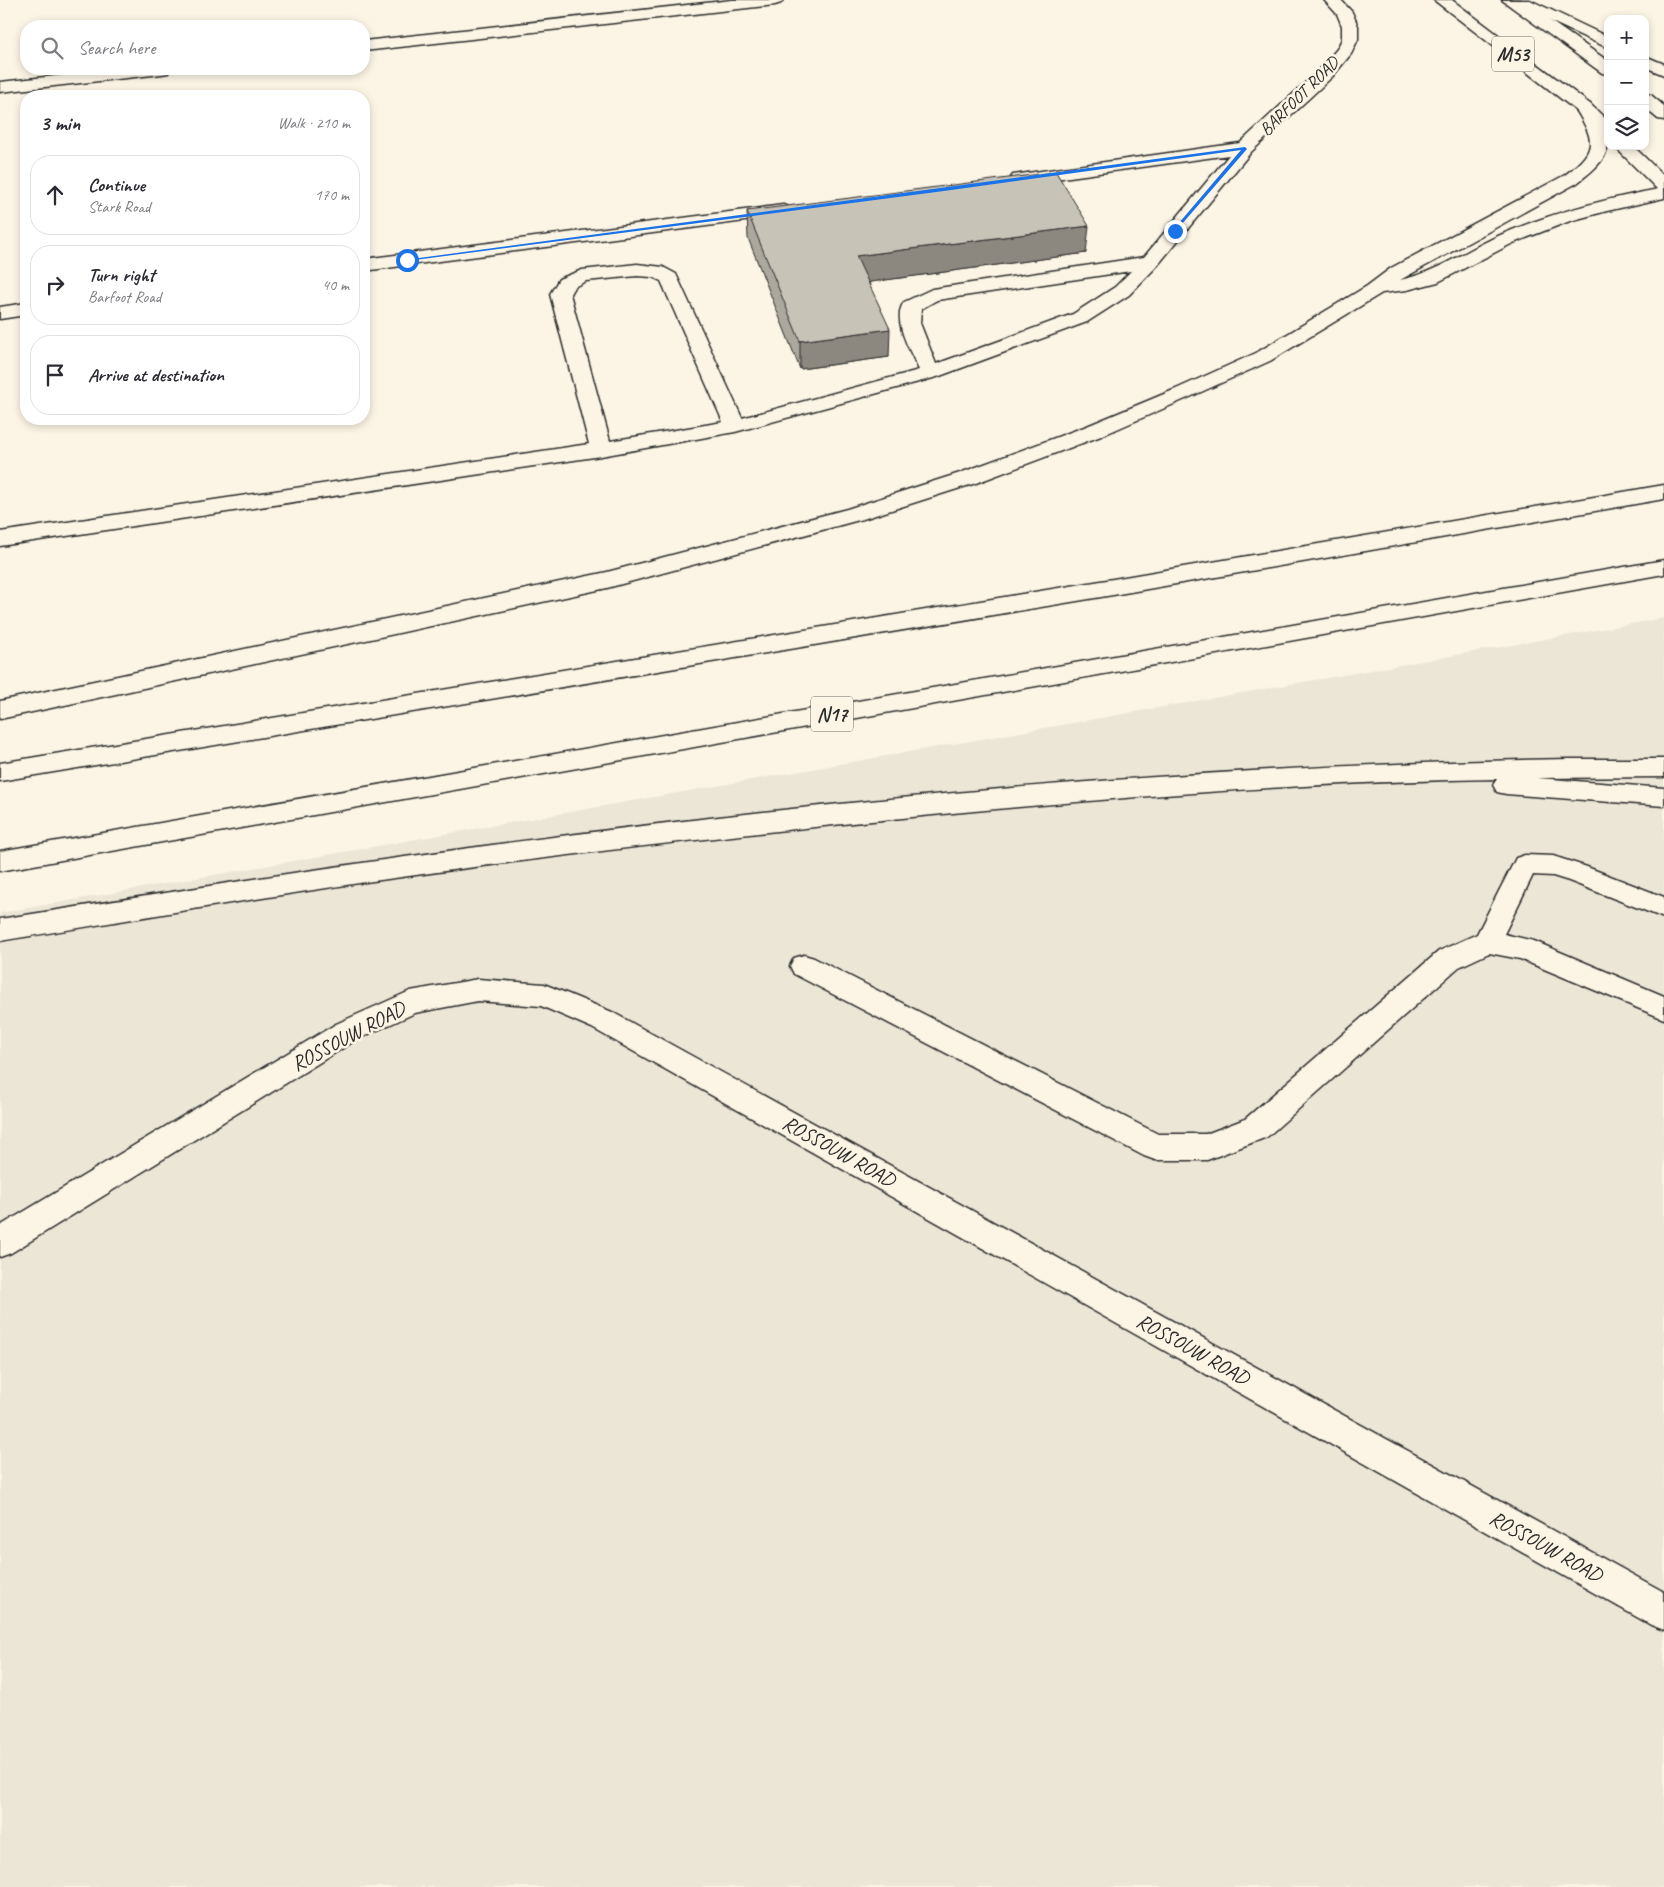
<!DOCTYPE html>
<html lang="en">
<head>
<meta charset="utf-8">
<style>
	body { margin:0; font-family:Caveat,sans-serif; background:#f7f7f7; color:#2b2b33 }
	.controls { position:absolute; right:15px; top:15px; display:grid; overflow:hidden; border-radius:10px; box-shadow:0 2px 8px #0003 }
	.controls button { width:45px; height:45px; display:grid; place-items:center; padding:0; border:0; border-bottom:1px solid #e1e1e2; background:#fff; color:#2b2b33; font:25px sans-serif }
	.stop { position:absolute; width:15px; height:15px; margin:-11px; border:4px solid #1a73e8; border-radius:50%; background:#fff }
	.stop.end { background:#1a73e8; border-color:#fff; box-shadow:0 1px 5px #0008 }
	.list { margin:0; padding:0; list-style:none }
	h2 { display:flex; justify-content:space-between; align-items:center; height:65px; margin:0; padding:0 20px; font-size:21px }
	h2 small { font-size:16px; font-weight:400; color:#7c7c81 }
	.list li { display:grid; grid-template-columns:32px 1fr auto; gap:15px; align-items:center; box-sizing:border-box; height:80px; margin:0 10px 10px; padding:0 10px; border:1px solid #e1e1e2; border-radius:20px }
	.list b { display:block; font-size:19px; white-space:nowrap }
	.list p { margin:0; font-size:16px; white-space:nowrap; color:#7c7c81 }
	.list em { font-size:16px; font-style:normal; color:#7c7c81 }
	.icon { flex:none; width:28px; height:28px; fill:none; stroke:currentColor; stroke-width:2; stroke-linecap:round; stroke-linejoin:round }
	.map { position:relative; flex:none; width:1664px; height:1887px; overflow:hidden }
	.search { position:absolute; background:#fff; box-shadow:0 2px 8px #0003; left:20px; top:20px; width:350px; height:55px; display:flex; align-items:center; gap:12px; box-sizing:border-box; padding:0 18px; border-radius:20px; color:#7c7c81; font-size:19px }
	.panel { position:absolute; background:#fff; box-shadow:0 2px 8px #0003; left:20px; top:90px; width:350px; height:335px; border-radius:20px }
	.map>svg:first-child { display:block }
	.built { fill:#ece6d7 }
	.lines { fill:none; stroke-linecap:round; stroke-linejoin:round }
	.minor-casing { stroke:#2b2b2b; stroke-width:3 }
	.major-casing { stroke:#2b2b2b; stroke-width:3 }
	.highway-casing { stroke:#2b2b2b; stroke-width:3 }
	.minor { fill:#fcf5e5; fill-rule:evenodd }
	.major { fill:#fcf5e5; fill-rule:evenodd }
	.highway { fill:#fcf5e5; fill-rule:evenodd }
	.wall { fill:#aca89d; stroke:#2b2b2b }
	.shaded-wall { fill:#8c8880; stroke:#2b2b2b }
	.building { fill:#c8c3b7; stroke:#2b2b2b }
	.route { fill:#1a73e8 }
	.labels { text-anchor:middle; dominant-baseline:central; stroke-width:5; stroke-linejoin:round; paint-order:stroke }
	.far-street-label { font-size:18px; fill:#2b2b2b; stroke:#fcf5e5 }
	.shield { fill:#fcf5e5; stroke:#6a6863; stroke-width:1 }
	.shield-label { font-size:20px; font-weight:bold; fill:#2b2b2b }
	.street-label { font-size:21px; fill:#2b2b2b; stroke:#fcf5e5 }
</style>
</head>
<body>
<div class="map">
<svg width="1664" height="1887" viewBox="0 0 1664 1887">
	<rect width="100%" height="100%" fill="#fcf5e5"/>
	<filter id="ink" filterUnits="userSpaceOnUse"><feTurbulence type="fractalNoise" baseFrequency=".02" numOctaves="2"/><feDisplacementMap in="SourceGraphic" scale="10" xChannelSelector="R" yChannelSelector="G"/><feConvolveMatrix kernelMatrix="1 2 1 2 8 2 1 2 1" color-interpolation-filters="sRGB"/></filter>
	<g filter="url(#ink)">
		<path class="built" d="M1664,618V1887H0V913Z"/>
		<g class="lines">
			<defs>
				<path id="minor" d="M732,0H783L781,3L775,5L364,51V41Z
					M1324,0H1341L1352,12L1358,26V39L1351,54L1332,77L1251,152L1157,266L1129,295L1087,322L937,377L735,432L601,456L0,546V532L589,444L550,294L559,279L582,270L637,264L663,267L676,274L742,418L919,370C911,352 891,320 904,302L932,289L1144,257L1229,155L1019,184L1013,183L1010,179L1013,175L1240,143L1320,69L1337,49L1342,39V26L1337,14ZM1131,271L1115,287L1073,314L936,364L920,323L921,309L937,300ZM637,276L652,277L661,281L723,422L610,441L570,294L574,287L586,281Z
					M119,69H170L168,73L162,74L0,92V82Z
					M783,205L790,207L792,211L790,215L364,271V259Z
					M26,303V315L0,319V307Z
					M1525,855L1553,856L1587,867L1664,897V918L1569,881L1553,876L1533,875L1504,934L1534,941L1664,996V1019L1520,959L1489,953L1459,967L1267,1137L1207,1160H1155L1144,1156L794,974L790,966L794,958L804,955L814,958L1158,1134H1206L1245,1119L1439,951L1477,934L1516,858Z
					M478,979L544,984L612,1012L1664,1592V1630L1651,1625L592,1028L541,1006L478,1001L415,1013L356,1040L11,1253L0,1257V1226L336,1024L410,991Z"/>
				<path id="major" d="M1434,0H1452L1590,104L1608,121V136L1602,135L1578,112Z
					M1502,0H1520L1608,61V74L1602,73Z
					M1645,94L1651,95L1664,106V120L1658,119L1645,108Z
					M1614,146H1633L1664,176V191L1658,190Z"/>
				<path id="highway" d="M1509,0H1530L1608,37V48L1511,3Z
					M1645,56L1664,64V75L1645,67Z
					M1584,103L1590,104L1593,108C1616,146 1612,156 1577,183L1400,280C1439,272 1469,248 1505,233C1556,211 1610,198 1664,188V198L1607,211L1570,221L1513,243L1438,282L1407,290L1382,293L1270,361L1190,397L1101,436L976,483L863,519L607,588L0,719V701L607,572L847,509L960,473L1087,426L1176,389L1256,353L1367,286L1391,268L1565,175C1597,150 1596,142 1575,108L1578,104Z
					M1664,485V499L1113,595L0,781V763L1113,579Z
					M1664,560V574L0,871V851Z
					M1570,759H1664V777L1537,778L1664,788V806L1506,794L1497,792L1493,785L1497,779C1315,782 1134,796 953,813C757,832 561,854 366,882C244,900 122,921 0,941V919C123,900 246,879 369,862C766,805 1168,766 1570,759Z"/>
			</defs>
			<use href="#minor" class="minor-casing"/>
			<use href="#major" class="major-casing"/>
			<use href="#highway" class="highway-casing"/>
			<use href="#minor" class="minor"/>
			<use href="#major" class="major"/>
			<use href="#highway" class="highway"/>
		</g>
		<path class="wall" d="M747,211L1086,253L869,282L889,357L800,369L748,238Z"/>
		<path class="shaded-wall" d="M1089,226L1086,253L856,284V256Z
			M890,329L889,357L800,369V341Z"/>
		<path class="building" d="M1056,172L1089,226L856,256L890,329L800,341L747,211Z"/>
	</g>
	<path class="route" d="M1245,147L1247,149L1175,232L1173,230L1241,150L944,191L407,261L404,260Z"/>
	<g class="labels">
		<g class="far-street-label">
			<text transform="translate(1299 96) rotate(-45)">BARFOOT ROAD</text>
		</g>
		<g class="shield">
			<rect x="1492" y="36.5" width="42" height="35" rx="4"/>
			<rect x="811" y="696.5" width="42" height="35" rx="4"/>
		</g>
		<g class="shield-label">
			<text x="1513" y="54">M53</text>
			<text x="832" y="714">N17</text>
		</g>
		<g class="street-label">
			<text transform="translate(348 1036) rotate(-28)">ROSSOUW ROAD</text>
			<text transform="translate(839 1151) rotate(29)">ROSSOUW ROAD</text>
			<text transform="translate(1193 1349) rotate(29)">ROSSOUW ROAD</text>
			<text transform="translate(1546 1546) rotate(29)">ROSSOUW ROAD</text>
		</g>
	</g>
</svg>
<div class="controls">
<button>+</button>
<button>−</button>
<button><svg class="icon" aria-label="layers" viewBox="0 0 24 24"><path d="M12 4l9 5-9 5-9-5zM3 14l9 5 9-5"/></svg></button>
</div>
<div class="stop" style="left:407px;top:260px"></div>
<div class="stop end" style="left:1175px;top:231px"></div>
<div class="search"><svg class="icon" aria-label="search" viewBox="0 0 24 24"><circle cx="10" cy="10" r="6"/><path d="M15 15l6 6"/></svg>Search here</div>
<section class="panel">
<h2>3 min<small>Walk · 210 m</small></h2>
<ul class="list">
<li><svg class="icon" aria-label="ahead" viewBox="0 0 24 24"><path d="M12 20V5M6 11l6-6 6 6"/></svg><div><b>Continue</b><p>Stark Road</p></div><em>170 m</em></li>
<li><svg class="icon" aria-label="right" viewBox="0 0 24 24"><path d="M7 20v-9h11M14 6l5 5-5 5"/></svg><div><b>Turn right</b><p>Barfoot Road</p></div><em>40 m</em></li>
<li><svg class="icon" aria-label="arrive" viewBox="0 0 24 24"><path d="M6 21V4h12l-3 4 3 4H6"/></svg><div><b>Arrive at destination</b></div></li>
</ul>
</section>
</div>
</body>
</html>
